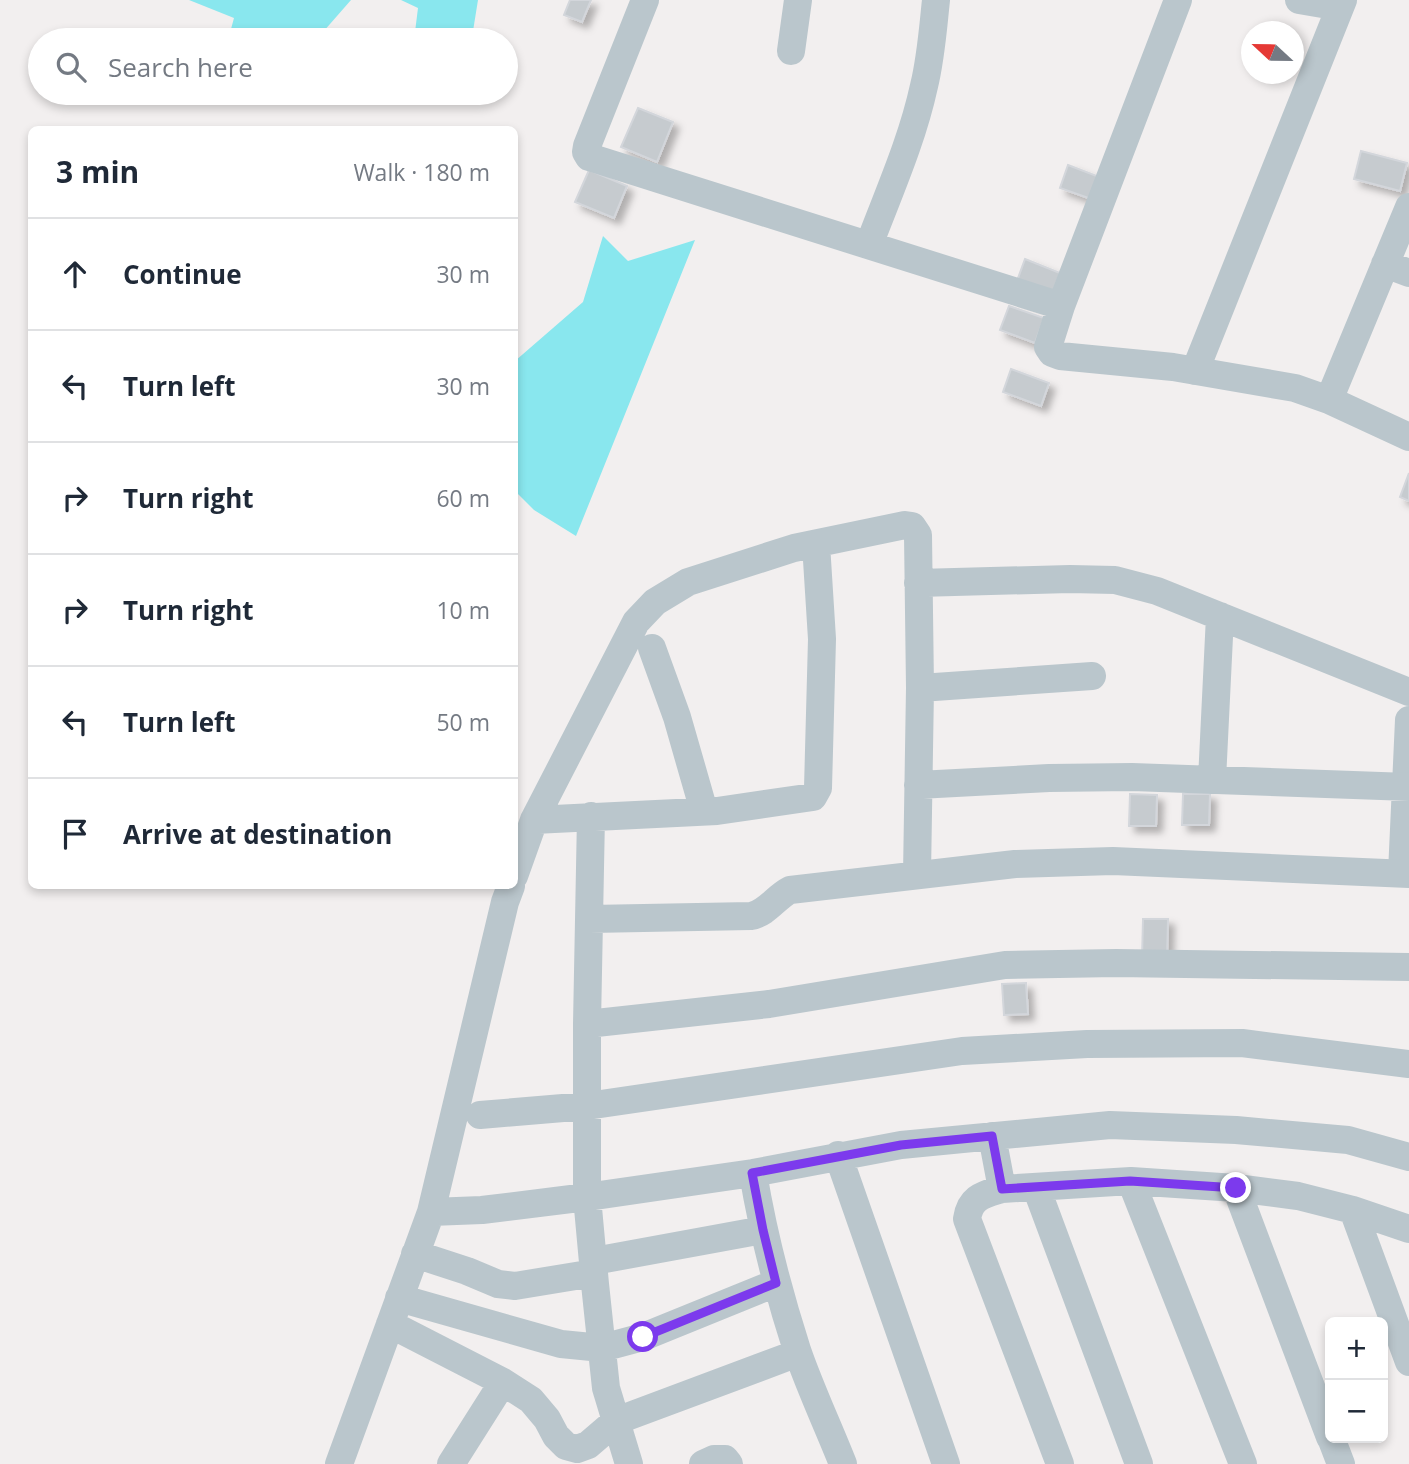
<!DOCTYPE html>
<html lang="en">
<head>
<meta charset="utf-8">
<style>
	body { margin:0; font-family:"Open Sans",sans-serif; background:#f2f2f3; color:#1f2937 }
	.controls { position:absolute; right:21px; bottom:21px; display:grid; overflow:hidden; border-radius:10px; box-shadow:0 4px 10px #0003 }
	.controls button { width:63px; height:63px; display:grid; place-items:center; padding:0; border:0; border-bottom:2px solid #e0e1e3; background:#fff; color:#1f2937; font:35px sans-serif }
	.compass { position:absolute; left:1241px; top:21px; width:63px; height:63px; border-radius:50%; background:#fff; box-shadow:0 4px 10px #0003; rotate:292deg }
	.stop { position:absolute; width:21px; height:21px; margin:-16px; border:5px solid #7c3aed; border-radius:50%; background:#fff }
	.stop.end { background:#7c3aed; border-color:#fff; box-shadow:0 2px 7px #0008 }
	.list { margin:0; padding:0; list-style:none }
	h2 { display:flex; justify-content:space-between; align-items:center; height:91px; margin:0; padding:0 28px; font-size:30px }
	h2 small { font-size:23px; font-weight:400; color:#747a83 }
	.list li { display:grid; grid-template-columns:46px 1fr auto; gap:21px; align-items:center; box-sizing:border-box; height:112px; padding:0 28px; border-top:2px solid #e0e1e3 }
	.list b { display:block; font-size:26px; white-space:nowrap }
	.list em { font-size:23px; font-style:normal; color:#747a83 }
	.icon { flex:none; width:38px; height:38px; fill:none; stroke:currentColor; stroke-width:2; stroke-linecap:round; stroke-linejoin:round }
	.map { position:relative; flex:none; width:1409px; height:1464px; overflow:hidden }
	.search { position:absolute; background:#fff; box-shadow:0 4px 10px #0003; left:28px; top:28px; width:490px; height:77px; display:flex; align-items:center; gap:18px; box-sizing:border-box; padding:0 24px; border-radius:38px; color:#747a83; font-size:26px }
	.panel { position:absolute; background:#fff; box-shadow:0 4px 10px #0003; left:28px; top:126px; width:490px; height:763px; border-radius:10px }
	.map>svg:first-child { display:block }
	.water { fill:#89e7ee }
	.building { fill:#c6cbcf; stroke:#d3d6db; stroke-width:2; filter:url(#shadow) }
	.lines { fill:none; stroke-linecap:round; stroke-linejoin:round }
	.street { stroke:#bac6cc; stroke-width:28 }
	.route { stroke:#7c3aed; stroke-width:9 }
</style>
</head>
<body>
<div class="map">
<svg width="1409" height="1464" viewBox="0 0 1409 1464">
	<defs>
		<filter id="shadow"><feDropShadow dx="6" dy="6" stdDeviation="3.5" flood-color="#0004"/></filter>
	</defs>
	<rect width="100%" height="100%" fill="#f2efef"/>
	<path class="water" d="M189,0H351L316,40H228L234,18Z
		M401,0H478L473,31L468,40H414L418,8Z
		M603,236L628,261L695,240L576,536L534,510L515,491V361L583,302Z"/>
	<path class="building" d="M570,0H591L582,22L564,15Z
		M638,108L673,122L657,162L621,147Z
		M1361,151L1407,163L1400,191L1354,179Z
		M1068,165L1102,178L1094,200L1060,188Z
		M589,170L627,186L614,218L575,202Z
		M1025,259L1060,273L1052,294L1017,281Z
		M1009,306L1044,318L1035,343L1000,330Z
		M1011,369L1049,383L1041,406L1003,392Z
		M1409,473V501L1400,497Z
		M1130,794L1157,795L1156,826H1129Z
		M1183,794H1210L1209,825H1182Z
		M1143,919H1168L1167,959H1142Z
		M1026,983L1028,1014L1004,1015L1002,984Z"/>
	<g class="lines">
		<path class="street" d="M645,0L587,146L586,152L589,157L1061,306
			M1178,0L1061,306L1048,347L1052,353L1060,356L1173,367L1295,388L1329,400L1409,437
			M1299,0L1340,7
			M791,51L798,0
			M869,245C889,192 912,141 924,86C931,58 933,28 936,0
			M1385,264L1409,273
			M1195,371L1343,0
			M1329,400L1409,207
			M918,583L1070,579L1115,580L1157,591L1409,692
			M652,648L677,717L704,811
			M920,688L1092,676
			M1212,780L1220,616
			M918,785L1049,778L1132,777L1409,787
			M534,820L717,811L813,797L818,788L822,639L816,544
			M1402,873L1409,720
			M514,876L534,820L636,622L655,602L688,582L794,548L905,525L912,526L918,535L920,688L917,875
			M590,919L751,916C767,913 776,897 790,890L1015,864L1113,861L1409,874
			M587,1024L591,816
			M480,1115L587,1106L962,1051L1087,1044L1242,1043L1409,1064
			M992,1136L1002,1189L1131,1181L1236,1188L1298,1196L1353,1210L1409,1229
			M838,1155L946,1464
			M753,1173C763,1233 778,1291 797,1350C810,1388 828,1426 843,1464
			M1131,1181L1243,1464
			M1036,1187L1139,1464
			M1236,1188L1330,1437
			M1002,1189C983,1195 970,1197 967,1219L1060,1464
			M1353,1210L1409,1362
			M431,1212L505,902L511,886
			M415,1254L467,1271L498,1284L515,1286L594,1273
			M594,1261L763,1230
			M399,1298L561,1344L602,1348L643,1337L776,1283
			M390,1324L503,1382L531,1400L547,1419L556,1436L566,1446L577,1449L588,1445L616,1421L798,1353
			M1331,1438L1341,1464
			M339,1464L431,1212L482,1210L587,1197L753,1173L901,1145L1110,1125L1236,1130L1348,1140L1409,1157
			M451,1464L503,1382
			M629,1464L606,1388L595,1284L587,1197V1024L769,1004L1005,965L1116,963L1409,967
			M703,1464L714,1459H725L729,1464"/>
	</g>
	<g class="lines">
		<path class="route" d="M643,1337L776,1283L763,1230L752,1173L901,1145L992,1136L1002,1189L1130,1181L1236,1188"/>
	</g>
</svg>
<div class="controls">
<button>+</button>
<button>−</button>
</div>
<svg class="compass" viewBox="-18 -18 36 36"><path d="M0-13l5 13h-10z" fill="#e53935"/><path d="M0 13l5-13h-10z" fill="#747a83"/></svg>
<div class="stop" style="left:643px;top:1337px"></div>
<div class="stop end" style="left:1236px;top:1188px"></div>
<div class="search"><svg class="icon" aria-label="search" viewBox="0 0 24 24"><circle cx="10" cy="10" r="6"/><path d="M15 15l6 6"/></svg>Search here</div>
<section class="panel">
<h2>3 min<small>Walk · 180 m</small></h2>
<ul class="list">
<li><svg class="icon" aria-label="ahead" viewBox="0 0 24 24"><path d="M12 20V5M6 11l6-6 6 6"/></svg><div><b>Continue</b></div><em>30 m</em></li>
<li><svg class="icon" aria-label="left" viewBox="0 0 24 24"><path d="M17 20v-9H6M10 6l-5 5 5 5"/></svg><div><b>Turn left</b></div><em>30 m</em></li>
<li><svg class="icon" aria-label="right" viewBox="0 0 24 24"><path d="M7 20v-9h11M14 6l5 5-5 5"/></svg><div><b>Turn right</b></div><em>60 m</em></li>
<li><svg class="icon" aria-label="right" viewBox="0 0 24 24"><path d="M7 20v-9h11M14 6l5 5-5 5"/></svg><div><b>Turn right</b></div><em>10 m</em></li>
<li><svg class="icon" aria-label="left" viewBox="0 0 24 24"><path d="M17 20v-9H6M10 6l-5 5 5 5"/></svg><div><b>Turn left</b></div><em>50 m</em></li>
<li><svg class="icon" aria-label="arrive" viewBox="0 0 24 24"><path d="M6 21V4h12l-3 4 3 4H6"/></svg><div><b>Arrive at destination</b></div></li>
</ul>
</section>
</div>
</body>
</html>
